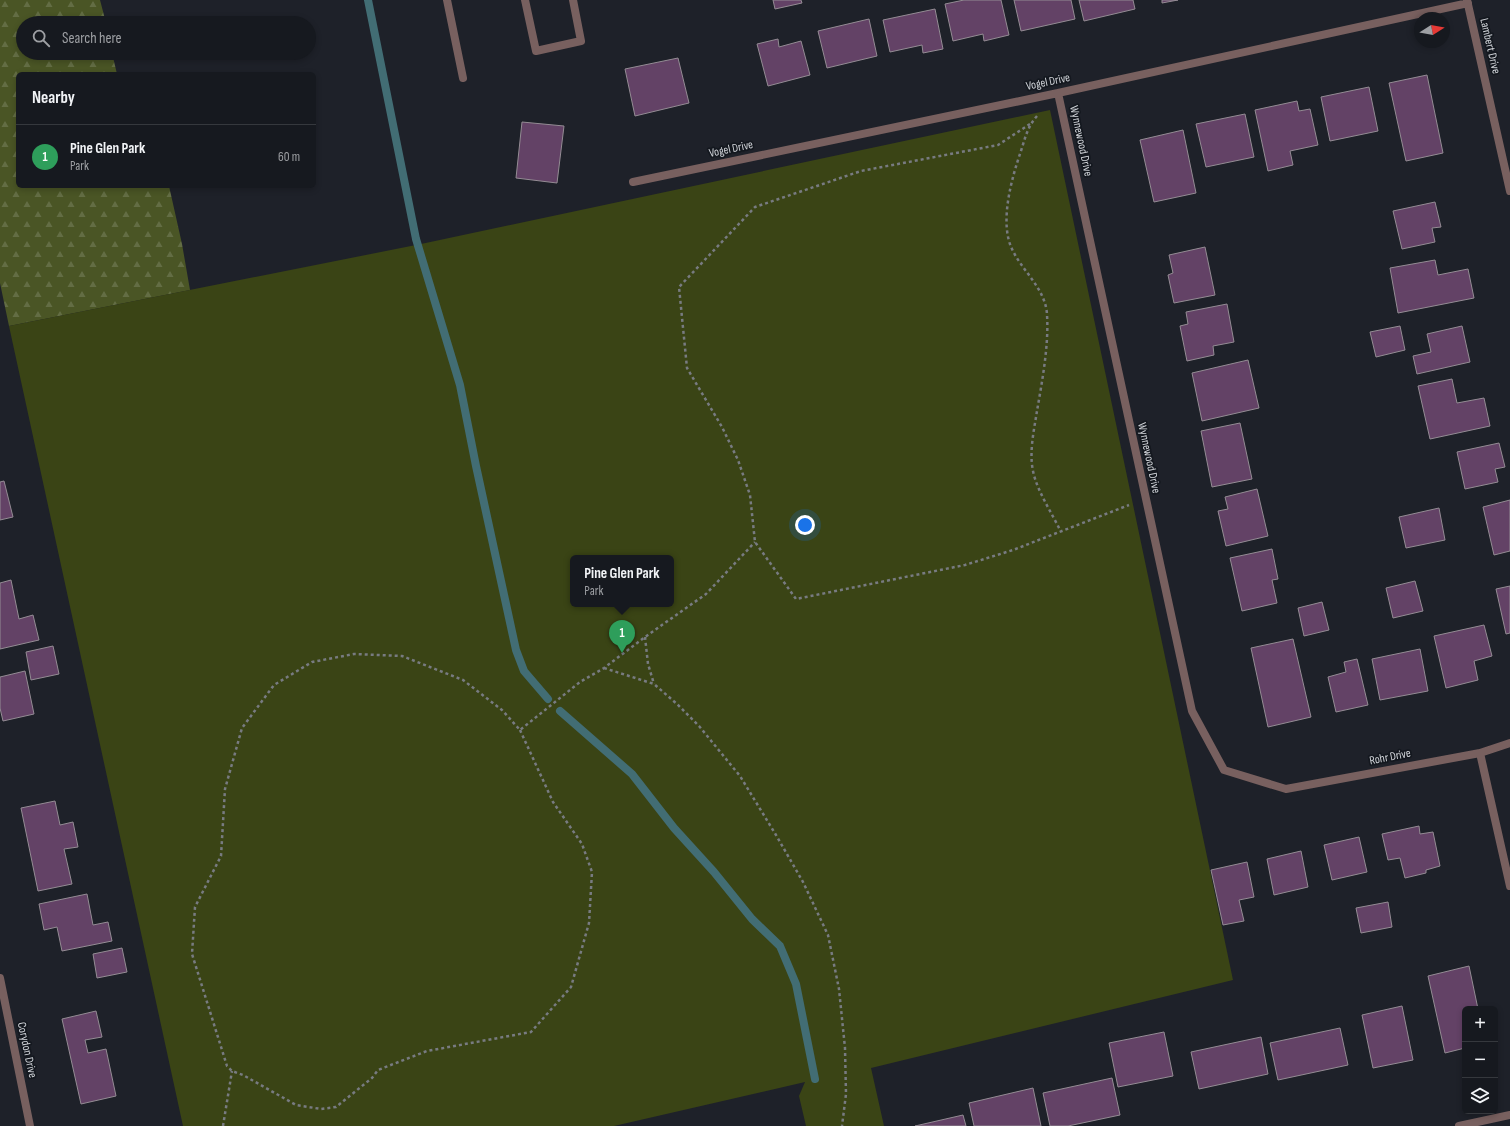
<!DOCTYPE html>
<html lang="en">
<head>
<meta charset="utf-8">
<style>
	body { margin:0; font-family:"Sofia Sans Condensed",sans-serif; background:#1f2228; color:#f1f3f6 }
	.controls { position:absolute; right:12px; bottom:12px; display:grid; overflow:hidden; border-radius:6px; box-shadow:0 2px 6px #0003 }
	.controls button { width:36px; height:36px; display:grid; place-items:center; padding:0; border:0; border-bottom:1px solid #35383d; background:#16191f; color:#f1f3f6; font:20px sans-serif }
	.compass { position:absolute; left:1414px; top:12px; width:36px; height:36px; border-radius:50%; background:#16191f; box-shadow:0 2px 6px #0003; rotate:79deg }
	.you { position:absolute; left:805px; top:525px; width:14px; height:14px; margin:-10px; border:3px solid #fff; border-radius:50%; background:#1a73e8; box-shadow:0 0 0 6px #1a73e833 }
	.badge { display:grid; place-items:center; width:26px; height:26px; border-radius:50%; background:#44d4a0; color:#fff; font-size:13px; font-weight:700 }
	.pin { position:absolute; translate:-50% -33px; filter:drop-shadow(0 1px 2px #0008) }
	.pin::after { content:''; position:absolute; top:21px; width:14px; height:12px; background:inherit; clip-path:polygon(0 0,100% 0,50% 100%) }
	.popup { position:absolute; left:570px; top:555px; width:104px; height:52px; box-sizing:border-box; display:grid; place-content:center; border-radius:6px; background:#16191f; filter:drop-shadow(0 1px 3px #0005); font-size:13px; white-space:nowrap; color:#9ea0a4 }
	.popup b { font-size:15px; color:#f1f3f6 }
	.popup::after { content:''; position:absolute; left:50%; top:100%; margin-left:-8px; border:8px solid transparent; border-top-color:#16191f }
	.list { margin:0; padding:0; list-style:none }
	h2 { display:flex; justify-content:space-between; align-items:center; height:52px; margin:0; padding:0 16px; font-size:17px }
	h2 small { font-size:13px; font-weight:400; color:#9ea0a4 }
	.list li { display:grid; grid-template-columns:26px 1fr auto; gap:12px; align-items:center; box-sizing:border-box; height:64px; padding:0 16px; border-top:1px solid #35383d }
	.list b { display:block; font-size:15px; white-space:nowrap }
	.list p { margin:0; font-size:13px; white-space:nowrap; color:#9ea0a4 }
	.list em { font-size:13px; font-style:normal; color:#9ea0a4 }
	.icon { flex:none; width:22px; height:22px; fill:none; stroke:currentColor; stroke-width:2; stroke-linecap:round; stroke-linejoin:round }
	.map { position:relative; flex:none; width:1510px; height:1126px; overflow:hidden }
	.search { position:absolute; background:#16191f; box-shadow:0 2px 6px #0003; left:16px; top:16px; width:300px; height:44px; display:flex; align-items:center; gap:10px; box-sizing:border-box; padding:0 14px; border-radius:22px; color:#9ea0a4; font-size:15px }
	.panel { position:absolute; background:#16191f; box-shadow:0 2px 6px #0003; left:16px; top:72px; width:300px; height:116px; border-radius:6px }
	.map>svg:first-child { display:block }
	.forest { fill:url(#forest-firs) }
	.park { fill:#3a4415; fill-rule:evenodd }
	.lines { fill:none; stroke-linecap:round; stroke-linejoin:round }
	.stream { stroke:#426d74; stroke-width:8 }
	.building { fill:#634266; stroke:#948c94 }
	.path { stroke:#787b81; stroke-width:2.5; stroke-dasharray:3 3; stroke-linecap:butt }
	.lane { stroke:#78605f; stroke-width:8 }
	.street { stroke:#78605f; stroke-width:8 }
	.labels { text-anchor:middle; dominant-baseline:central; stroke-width:3.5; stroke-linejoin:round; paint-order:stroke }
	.street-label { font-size:12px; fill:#d3d6db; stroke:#14181f }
</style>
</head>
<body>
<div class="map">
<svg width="1510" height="1126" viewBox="0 0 1510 1126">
	<defs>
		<pattern id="forest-firs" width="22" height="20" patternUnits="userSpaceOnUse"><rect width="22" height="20" fill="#4a5525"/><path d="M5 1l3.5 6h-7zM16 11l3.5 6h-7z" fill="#636d44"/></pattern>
	</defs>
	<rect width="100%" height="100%" fill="#1e2129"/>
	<path class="forest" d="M0,0H100L106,23H23V53H112L117,74H18V186H169L182,244L190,290L9,326L0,283Z"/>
	<path class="park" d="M1050,110L1233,980L871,1068L884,1126H806L799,1096L805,1082L614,1126H183L9,326L421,244ZM573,558H671V604H573Z"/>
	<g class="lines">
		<path class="stream" d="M368,0L416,239L460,385L476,466L516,650L524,671L548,699
			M560,711L632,774L674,828L714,872L752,919L780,946L796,984L815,1079"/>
	</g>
	<path class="building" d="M773,0H801L802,3L775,9Z
		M964,0H1001L1009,35L984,41L983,34L953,41L945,4Z
		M1014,0H1071L1075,19L1021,31Z
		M1079,0H1133L1135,9L1084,21Z
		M1162,0H1178L1162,3Z
		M935,9L943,49L923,53L922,45L890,52L883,20Z
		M869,19L877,56L827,68L818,31Z
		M778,39L779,47L801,41L810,75L768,86L757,44Z
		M678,58L689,103L635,116L625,69Z
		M1427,75L1443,153L1406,161L1389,83Z
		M1369,87L1378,131L1330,141L1321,97Z
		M1297,101L1299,111L1310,109L1318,145L1290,151L1293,165L1268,171L1255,110Z
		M1245,114L1254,157L1206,167L1196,124Z
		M522,122L564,126L557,183L516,178Z
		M1183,130L1196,193L1154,202L1140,140Z
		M1435,202L1441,227L1432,228L1435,242L1402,249L1393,211Z
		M1205,247L1215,295L1174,303L1168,275L1173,273L1169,255Z
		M1435,260L1438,275L1468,269L1474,298L1398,313L1390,268Z
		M1227,304L1234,342L1213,346L1214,355L1187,361L1180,326L1188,324L1186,312Z
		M1400,326L1405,350L1376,357L1370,332Z
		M1462,326L1470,362L1417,374L1413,356L1431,352L1427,334Z
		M1248,360L1259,408L1202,421L1192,373Z
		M1452,379L1457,403L1484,398L1490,426L1430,439L1418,386Z
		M1240,423L1252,479L1212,487L1201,431Z
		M1499,443L1505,467L1495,469L1498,482L1465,489L1457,452Z
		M4,481L13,517L0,520V482Z
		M1257,489L1268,536L1226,546L1218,511L1228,509L1225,497Z
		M1510,500V551L1494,555L1483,507Z
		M1439,508L1445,540L1406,548L1399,517Z
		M1272,549L1278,579L1272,580L1277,603L1242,611L1230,558Z
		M11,580L19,619L33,615L39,640L0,649V583Z
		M1415,581L1423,611L1393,618L1386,588Z
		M1510,586V633L1506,634L1496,589Z
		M1322,602L1329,630L1304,636L1298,608Z
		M1484,625L1492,656L1474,661L1478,680L1446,688L1434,636Z
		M1293,639L1311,717L1268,727L1251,648Z
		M53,646L59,674L31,680L26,652Z
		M1420,649L1428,691L1380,700L1372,659Z
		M1357,659L1368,705L1336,712L1328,677L1346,672L1344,662Z
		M25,671L34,714L3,721L0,708V677Z
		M55,801L60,825L73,822L78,847L64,849L72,884L38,891L21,808Z
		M1419,826L1420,834L1433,832L1440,866L1426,870V873L1405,878L1400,858L1388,860L1382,834Z
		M1359,837L1367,872L1332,880L1324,845Z
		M1301,851L1308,887L1274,895L1267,859Z
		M1247,862L1254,897L1239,900L1244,921L1223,925L1211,870Z
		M87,894L93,925L108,922L112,941L62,951L57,927L44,930L39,904Z
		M1388,902L1392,927L1361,933L1356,908Z
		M122,948L127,972L97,978L93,954Z
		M1469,966L1478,1009H1465V1048L1445,1053L1428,976Z
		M1402,1006L1413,1060L1373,1068L1362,1015Z
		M96,1011L102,1037L85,1040L88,1053L106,1049L116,1096L81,1104L62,1019Z
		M1340,1028L1348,1065L1278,1080L1270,1043Z
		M1164,1032L1173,1076L1118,1087L1109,1043Z
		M1261,1037L1268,1074L1199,1089L1191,1052Z
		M1112,1078L1120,1115L1068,1126H1050L1043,1093Z
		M1033,1088L1041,1126H974L969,1103Z
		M963,1115L966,1126H915Z"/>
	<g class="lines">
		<path class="path" d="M1037,116C1028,126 1025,138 1021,151C1012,177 999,222 1012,249C1022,271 1046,289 1047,315C1049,345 1042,382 1037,411C1034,430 1029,452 1033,471C1037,491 1052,513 1061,532
			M1030,124L998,145L861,171L755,207L679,287L687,368L722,427L738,460L750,495L755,542L796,599L965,565L1013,550L1129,505
			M645,637L648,664L654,684
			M604,668L654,684L677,704L699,726L740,776L776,835L803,882L828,935L839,989L845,1048L846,1094L842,1126
			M520,730L553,802L582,844L592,872L589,923L571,987L531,1032L427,1051L378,1070L372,1078L336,1107L321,1109L296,1105L243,1075L232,1071L227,1066L192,954L195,907L221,856L225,789L242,728L274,685L312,662L354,654L402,656L463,680L502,710L520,730L580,682L604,668L645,637L706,594L755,542
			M223,1126L232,1071"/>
		<path class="lane" d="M447,0L463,78
			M525,0L536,51L581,41L573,0"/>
		<path class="street" d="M1467,0L1510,191
			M1058,93L1192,711L1224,770L1286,789L1480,753L1510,743
			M633,182L1058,93L1468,3
			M1480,753L1510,886
			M0,978L30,1126
			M1459,1126L1510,1115"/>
	</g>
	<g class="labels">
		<g class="street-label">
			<text transform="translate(1490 46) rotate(77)">Lambert Drive</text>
			<text transform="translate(1048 82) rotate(-12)">Vogel Drive</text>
			<text transform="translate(1081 141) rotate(78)">Wynnewood Drive</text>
			<text transform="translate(731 149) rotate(-12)">Vogel Drive</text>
			<text transform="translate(1149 458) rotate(78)">Wynnewood Drive</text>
			<text transform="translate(1390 757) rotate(-11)">Rohr Drive</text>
			<text transform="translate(27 1050) rotate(78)">Corydon Drive</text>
		</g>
	</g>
</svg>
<div class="controls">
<button>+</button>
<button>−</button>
<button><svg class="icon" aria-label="layers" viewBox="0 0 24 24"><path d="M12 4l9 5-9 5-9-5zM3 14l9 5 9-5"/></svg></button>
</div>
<svg class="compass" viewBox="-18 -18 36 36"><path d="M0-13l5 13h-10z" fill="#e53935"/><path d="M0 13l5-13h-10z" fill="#9ea0a4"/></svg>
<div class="you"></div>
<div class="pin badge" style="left:622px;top:653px;background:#2e9e5b">1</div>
<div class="popup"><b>Pine Glen Park</b>Park</div>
<div class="search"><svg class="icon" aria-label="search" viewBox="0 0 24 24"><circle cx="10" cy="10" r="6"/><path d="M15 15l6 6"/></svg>Search here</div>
<section class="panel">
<h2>Nearby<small></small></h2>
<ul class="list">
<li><span class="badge" style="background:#2e9e5b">1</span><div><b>Pine Glen Park</b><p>Park</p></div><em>60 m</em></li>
</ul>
</section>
</div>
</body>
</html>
